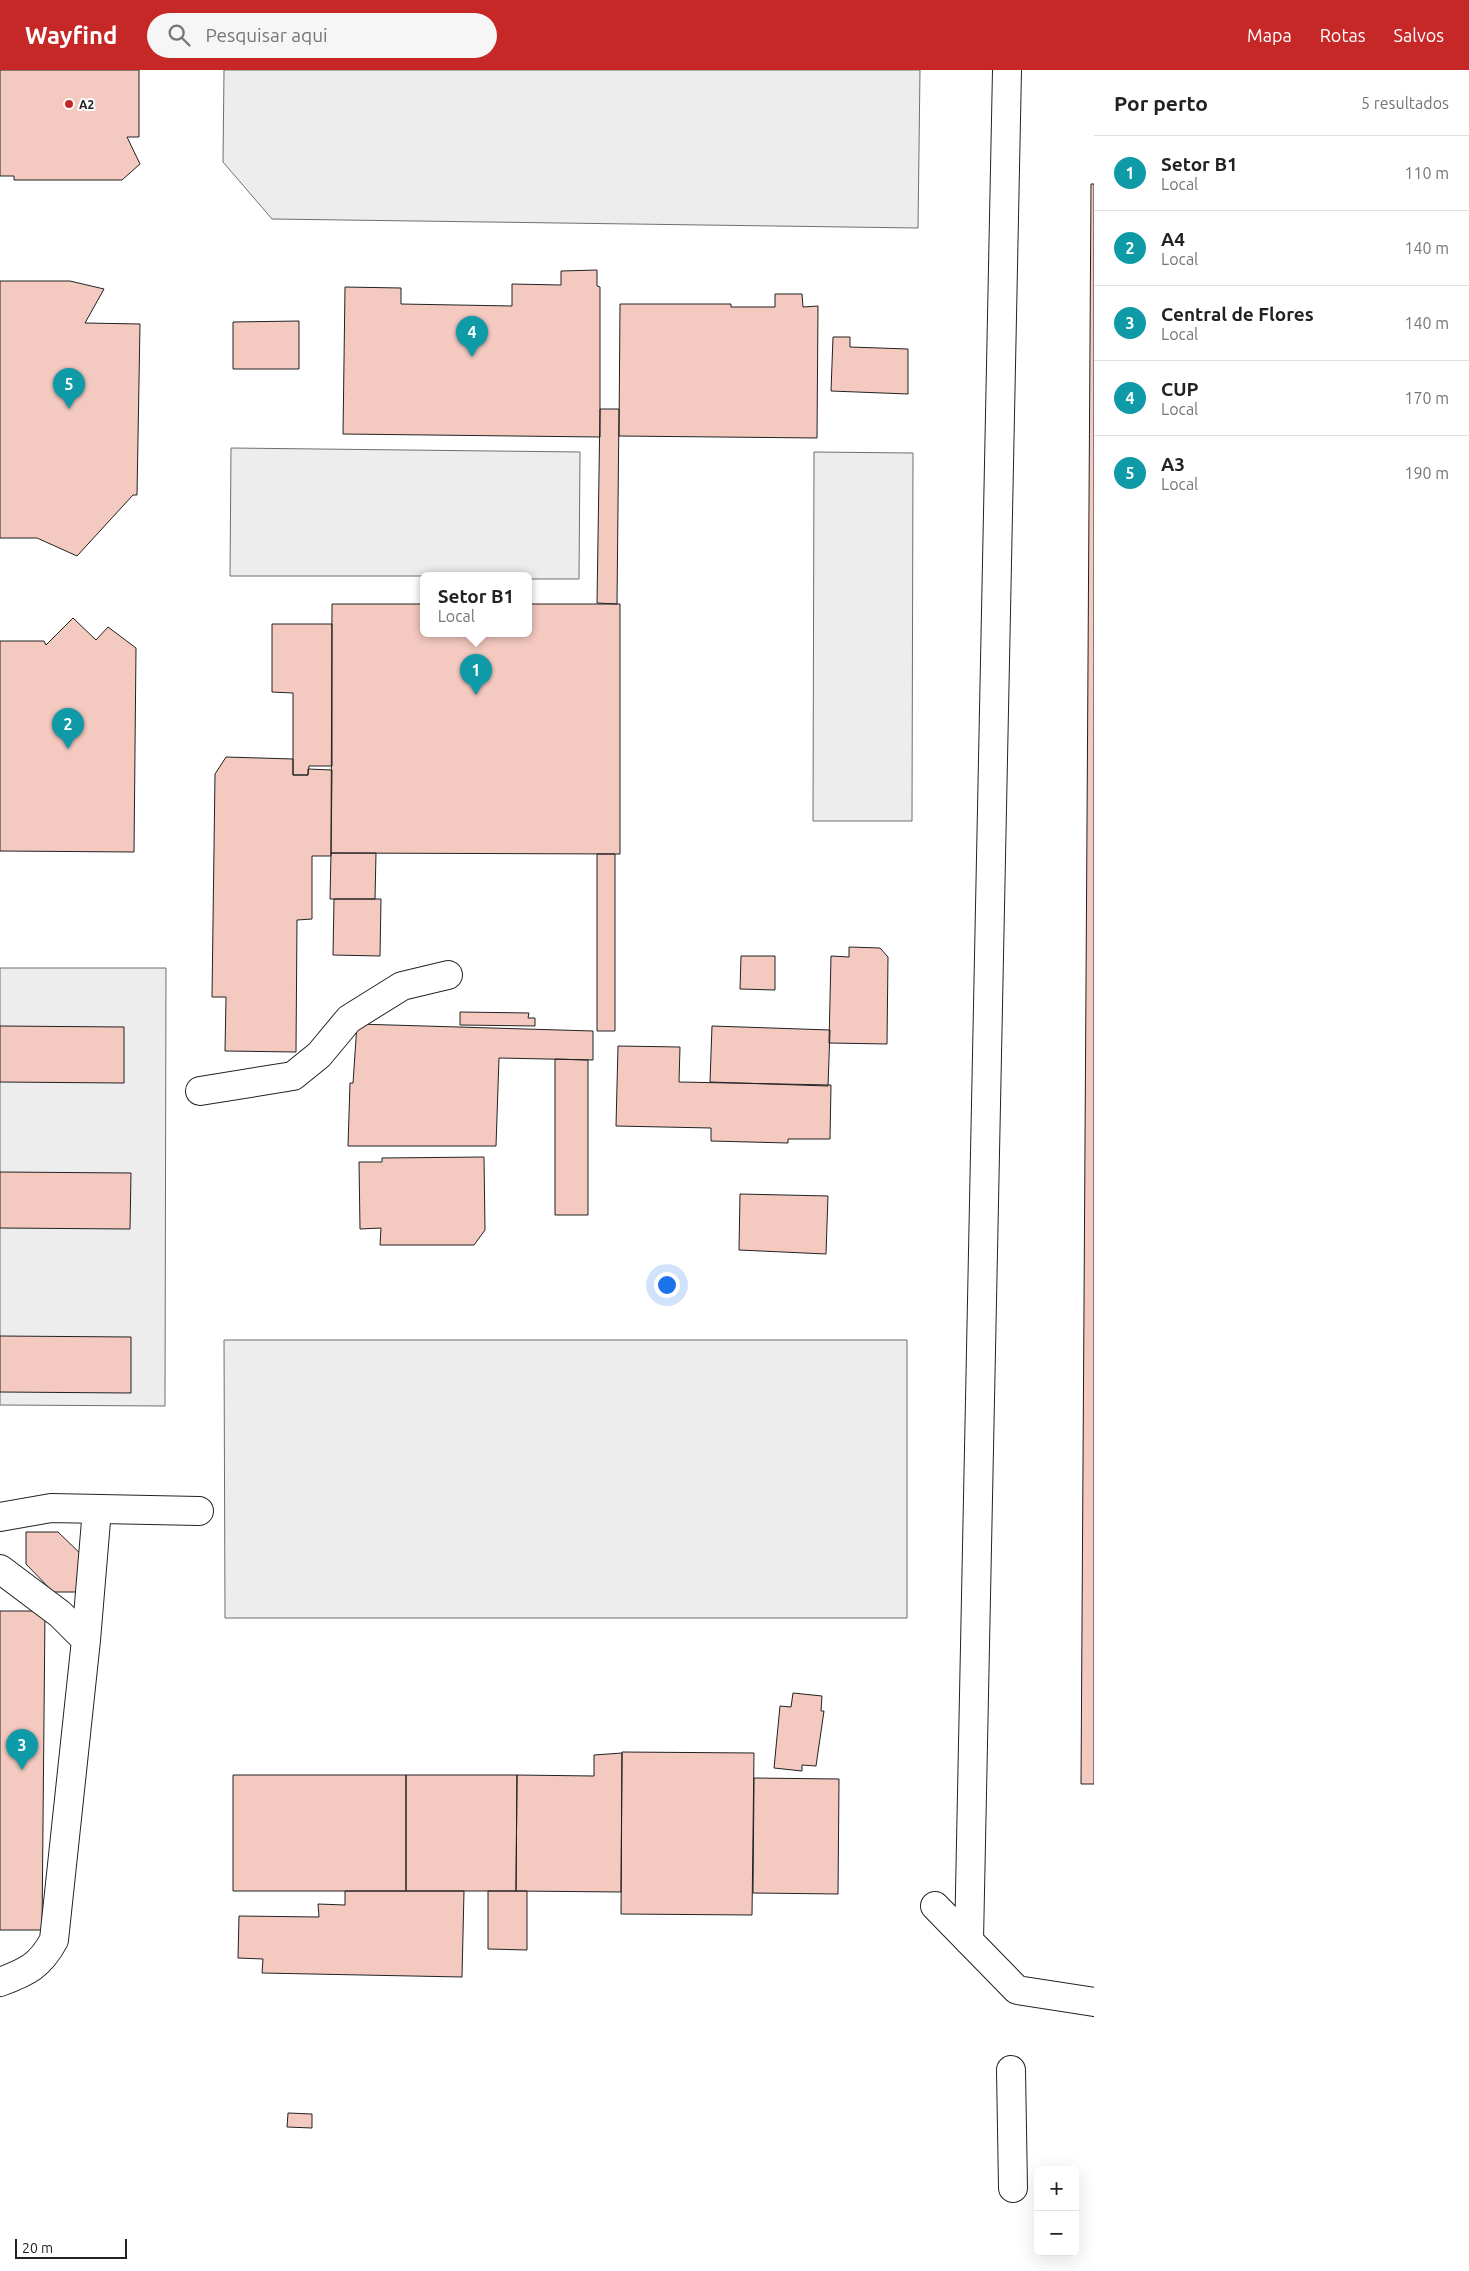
<!DOCTYPE html>
<html lang="pt">
<head>
<meta charset="utf-8">
<style>
	body { margin:0; font-family:Ubuntu,sans-serif; background:#f6f6f6; color:#222 }
	.controls { position:absolute; right:15px; bottom:15px; display:grid; overflow:hidden; border-radius:8px; box-shadow:0 5px 20px #0002 }
	.controls button { width:45px; height:45px; display:grid; place-items:center; padding:0; border:0; border-bottom:1px solid #e0e0e0; background:#fff; color:#222; font:25px sans-serif }
	.scale { position:absolute; left:15px; bottom:12px; width:112px; box-sizing:border-box; padding-left:5px; border:2px solid #222; border-top:0; font-size:14px; line-height:18px; white-space:nowrap; color:#222; -webkit-text-stroke:4px #fff; paint-order:stroke }
	.you { position:absolute; left:666px; top:1214px; width:18px; height:18px; margin:-12px; border:4px solid #fff; border-radius:50%; background:#1a73e8; box-shadow:0 0 0 8px #1a73e833 }
	.badge { display:grid; place-items:center; width:32px; height:32px; border-radius:50%; background:#c62828; color:#fff; font-size:16px; font-weight:700 }
	.pin { position:absolute; translate:-50% -41px; filter:drop-shadow(0 1px 2px #0008) }
	.pin::after { content:''; position:absolute; top:26px; width:18px; height:15px; background:inherit; clip-path:polygon(0 0,100% 0,50% 100%) }
	.popup { position:absolute; left:420px; top:502px; width:112px; height:65px; box-sizing:border-box; display:grid; place-content:center; border-radius:8px; background:#fff; filter:drop-shadow(0 1px 4px #0005); font-size:16px; white-space:nowrap; color:#767676 }
	.popup b { font-size:19px; color:#222 }
	.popup::after { content:''; position:absolute; left:50%; top:100%; margin-left:-10px; border:10px solid transparent; border-top-color:#fff }
	.list { margin:0; padding:0; list-style:none }
	h2 { display:flex; justify-content:space-between; align-items:center; height:65px; margin:0; padding:0 20px; font-size:21px }
	h2 small { font-size:16px; font-weight:400; color:#767676 }
	.list li { display:grid; grid-template-columns:32px 1fr auto; gap:15px; align-items:center; box-sizing:border-box; height:75px; padding:0 20px; border-top:1px solid #e0e0e0 }
	.list b { display:block; font-size:19px; white-space:nowrap }
	.list p { margin:0; font-size:16px; white-space:nowrap; color:#767676 }
	.list em { font-size:16px; font-style:normal; color:#767676 }
	.icon { flex:none; width:28px; height:28px; fill:none; stroke:currentColor; stroke-width:2; stroke-linecap:round; stroke-linejoin:round }
	.map { position:relative; flex:none; width:1094px; height:2201px; overflow:hidden }
	header { display:flex; align-items:center; gap:30px; box-sizing:border-box; height:70px; padding:0 25px; background:#c62828; color:#fff }
	header strong { font-size:24px }
	nav { display:flex; gap:28px; margin-inline-start:auto; font-size:18px }
	.search { width:350px; height:45px; background:#f6f6f6; display:flex; align-items:center; gap:12px; box-sizing:border-box; padding:0 18px; border-radius:28px; color:#767676; font-size:19px }
	main { display:flex }
	aside { flex:1; background:#fff }
	.map>svg:first-child { display:block }
	.parking { fill:#ededed; stroke:#6f6f6f }
	.building { fill:#f3c9c0; stroke:#222 }
	.lines { fill:none; stroke-linecap:round; stroke-linejoin:round }
	.minor-casing { stroke:#222; stroke-width:30 }
	.minor { stroke:#fff; stroke-width:28 }
	.poi-dot { fill:#c62828; stroke:#fff; stroke-width:2 }
	.labels { text-anchor:middle; dominant-baseline:central; stroke-width:4; stroke-linejoin:round; paint-order:stroke }
	.poi-label { font-size:12px; font-weight:bold; fill:#222; stroke:#fff; text-anchor:start }
</style>
</head>
<body>
<header>
<strong>Wayfind</strong>
<div class="search"><svg class="icon" aria-label="search" viewBox="0 0 24 24"><circle cx="10" cy="10" r="6"/><path d="M15 15l6 6"/></svg>Pesquisar aqui</div>
<nav><a>Mapa</a><a>Rotas</a><a>Salvos</a></nav>
</header>
<main>
<div class="map">
<svg width="1094" height="2201" viewBox="0 0 1094 2201">
	<rect width="100%" height="100%" fill="#fff"/>
	<path class="parking" d="M224,0H920L918,158L272,149L223,92Z
		M231,378L580,382L579,509H529L528,506H230Z
		M814,382L913,383L912,751H813Z
		M0,898H166L165,1336L0,1335Z
		M224,1270H907V1548H225Z"/>
	<path class="building" d="M0,0H139V67H127L140,94L122,110H14V106H0Z
		M1091,114H1094V1714H1081Z
		M597,200V216L600,217V367L343,364L345,217L401,218V234L512,236V214L561,215V201Z
		M0,211H70L104,219L85,253L140,254L137,425H133L77,486L37,468H0Z
		M775,224H802L803,237L818,236L817,368L619,366L620,234H731V237H775Z
		M299,251V299H233V252Z
		M833,267H850V277L908,279V324L831,321Z
		M600,339H619L617,534L597,533Z
		M332,534H424V564H528V534H620V784L331,783Z
		M73,548L96,570L108,557L136,578L134,782L0,781V571H44L46,575Z
		M272,554H332V696H309L308,705H293V623L272,622Z
		M226,687L293,689V705H308V699L332,700L331,786H312V849L297,850L296,982L225,981L226,927H212L215,704Z
		M331,783H376L375,829H330Z
		M597,784H615V961H597Z
		M334,829H381L380,886L333,885Z
		M849,877L880,878L888,887L887,974L829,973L831,886L849,887Z
		M741,886H775V920L740,919Z
		M460,942L529,943L528,948H535V956L460,955Z
		M357,954L593,961V990L499,988L496,1076H348L350,1013H353Z
		M0,956L124,957V1013L0,1012Z
		M712,956L830,960L828,1016L710,1012Z
		M618,976L680,977L679,1012L831,1015L830,1069H788V1073L711,1071V1058L616,1056Z
		M555,989L588,990V1145H555Z
		M484,1087L485,1160L474,1175H380L381,1158L360,1159L359,1092H382V1088Z
		M0,1102L131,1103L130,1159L0,1158Z
		M740,1124L828,1126L826,1184L739,1180Z
		M0,1266L131,1267V1323L0,1322Z
		M26,1462H58L86,1489V1522H53L26,1494Z
		M0,1541H45L42,1860H0Z
		M793,1623L822,1626L821,1641H824L816,1696L802,1695V1701L774,1698L780,1636L791,1637Z
		M622,1682L754,1683L752,1845L621,1844Z
		M622,1683L621,1822L516,1821L517,1705L594,1706V1685Z
		M233,1705H406V1821H233Z
		M406,1705H517L516,1821H406Z
		M754,1708L839,1709L838,1824L753,1823Z
		M345,1821H464L462,1907L262,1903L263,1889L238,1888L239,1846L319,1847L318,1834L345,1835Z
		M488,1821H527V1880L488,1879Z
		M288,2043L312,2044V2058L287,2057Z"/>
	<g class="lines">
		<defs>
			<path id="minor" d="M200,1021L293,1006L319,985L349,949L402,916L448,905
				M0,1447L51,1438L199,1441
				M0,1499L60,1544L86,1570
				M935,1836L1017,1920L1094,1932
				M969,1871L1007,0
				M0,1912C27,1902 40,1896 54,1870L86,1570L97,1439
				M1011,2000L1013,2118"/>
		</defs>
		<use href="#minor" class="minor-casing"/>
		<use href="#minor" class="minor"/>
	</g>
	<circle class="poi-dot" cx="69" cy="34" r="5"/>
	<g class="labels">
		<g class="poi-label">
			<text x="79" y="34">A2</text>
		</g>
	</g>
</svg>
<div class="controls">
<button>+</button>
<button>−</button>
</div>
<div class="scale">20 m</div>
<div class="you"></div>
<div class="pin badge" style="left:476px;top:625px;background:#0f9aa8">1</div>
<div class="popup"><b>Setor B1</b>Local</div>
<div class="pin badge" style="left:68px;top:679px;background:#0f9aa8">2</div>
<div class="pin badge" style="left:22px;top:1700px;background:#0f9aa8">3</div>
<div class="pin badge" style="left:472px;top:287px;background:#0f9aa8">4</div>
<div class="pin badge" style="left:69px;top:339px;background:#0f9aa8">5</div>
</div>
<aside>
<h2>Por perto<small>5 resultados</small></h2>
<ul class="list">
<li><span class="badge" style="background:#0f9aa8">1</span><div><b>Setor B1</b><p>Local</p></div><em>110 m</em></li>
<li><span class="badge" style="background:#0f9aa8">2</span><div><b>A4</b><p>Local</p></div><em>140 m</em></li>
<li><span class="badge" style="background:#0f9aa8">3</span><div><b>Central de Flores</b><p>Local</p></div><em>140 m</em></li>
<li><span class="badge" style="background:#0f9aa8">4</span><div><b>CUP</b><p>Local</p></div><em>170 m</em></li>
<li><span class="badge" style="background:#0f9aa8">5</span><div><b>A3</b><p>Local</p></div><em>190 m</em></li>
</ul>
</aside>
</main>
</body>
</html>
